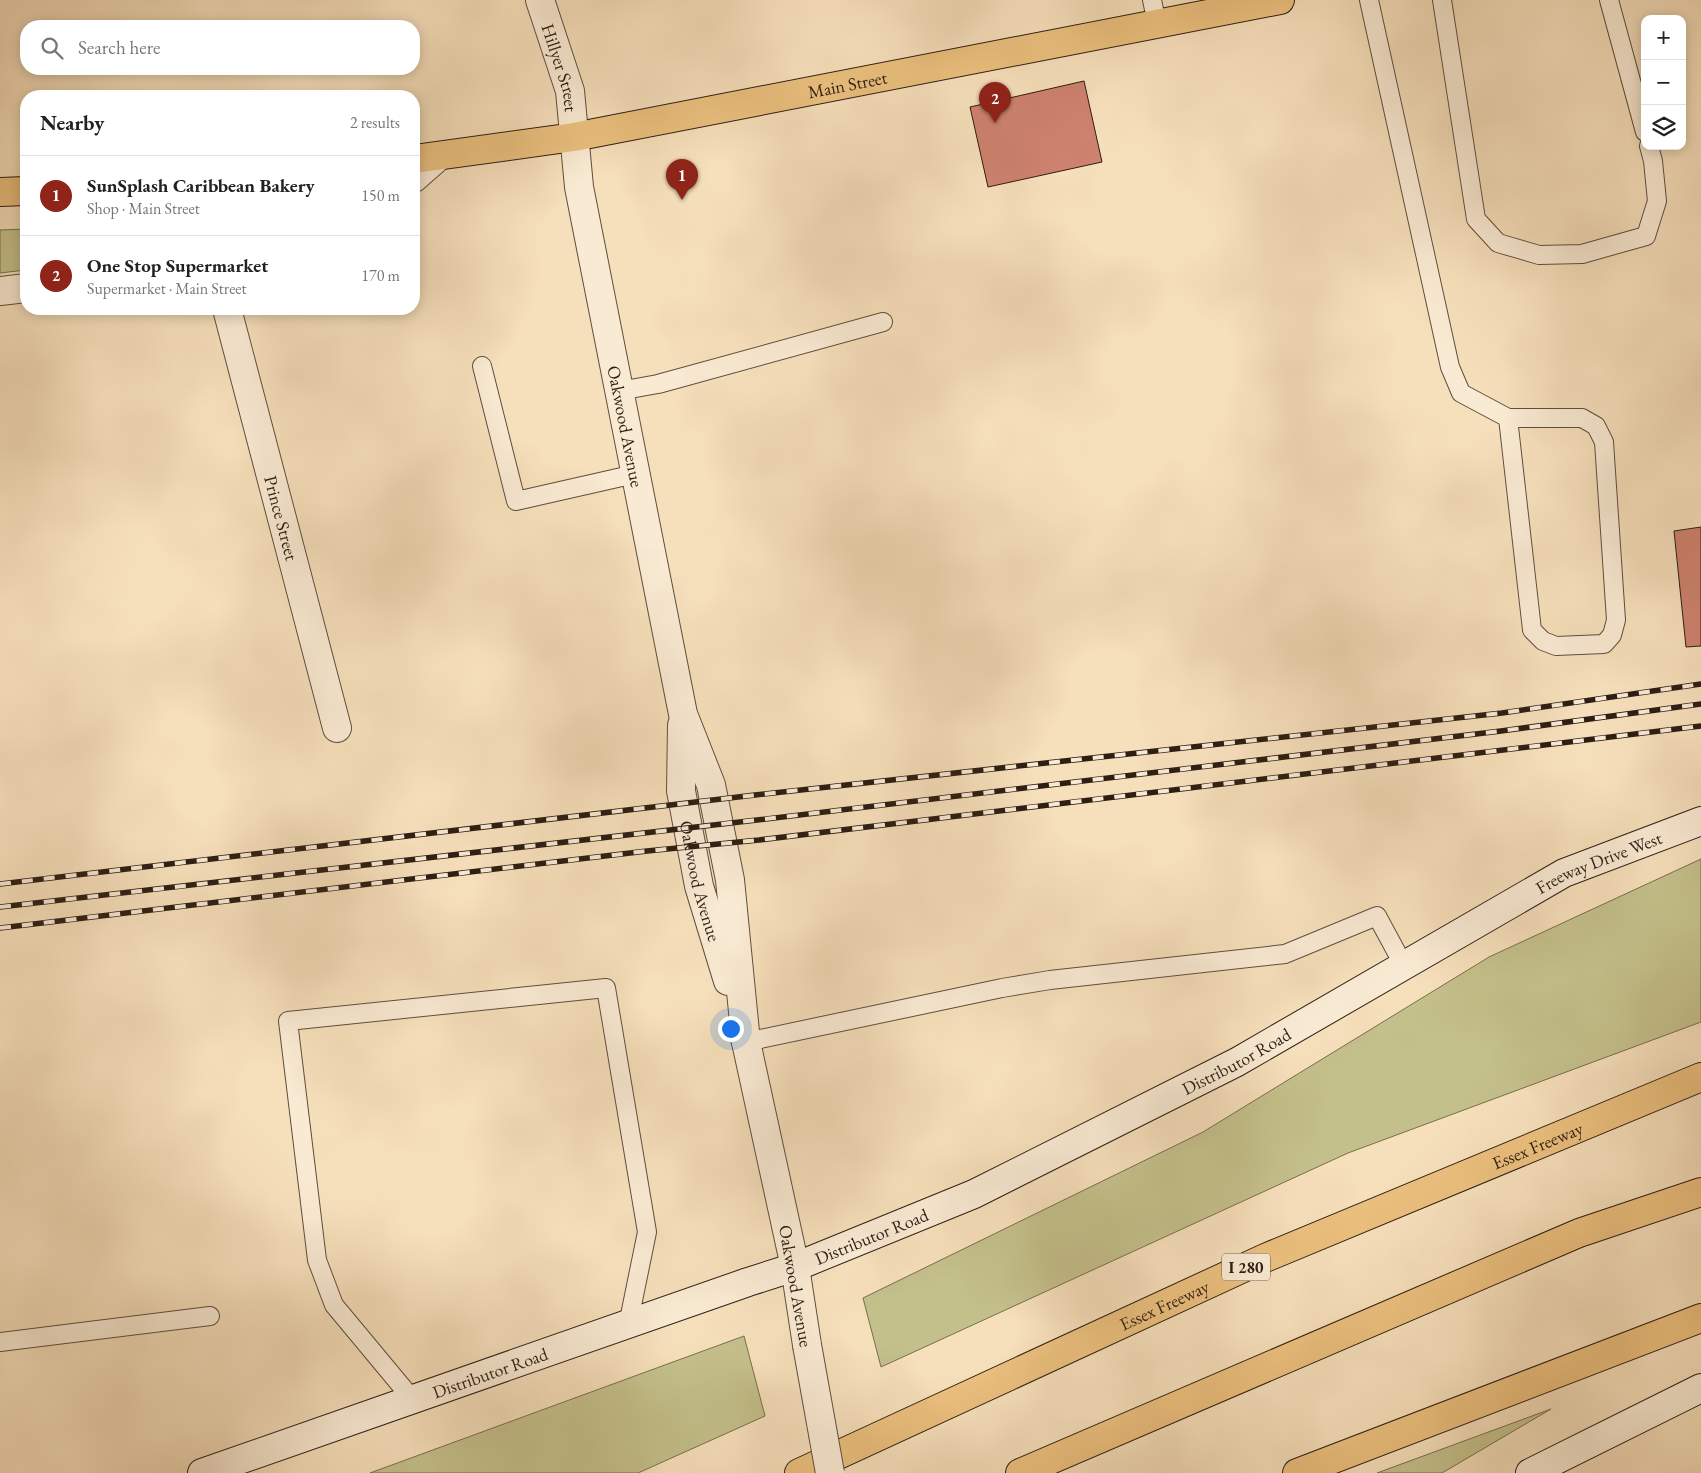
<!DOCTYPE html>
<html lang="en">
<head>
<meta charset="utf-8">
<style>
	body { margin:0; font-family:"EB Garamond",serif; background:#f2f2f2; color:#222 }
	.controls { position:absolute; right:15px; top:15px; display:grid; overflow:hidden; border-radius:10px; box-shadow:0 2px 12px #0003 }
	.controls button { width:45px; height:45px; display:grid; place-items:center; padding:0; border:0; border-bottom:1px solid #e0e0e0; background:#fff; color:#222; font:25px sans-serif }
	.you { position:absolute; left:730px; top:1028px; width:18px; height:18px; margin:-12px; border:4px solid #fff; border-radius:50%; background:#1a73e8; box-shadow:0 0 0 8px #1a73e833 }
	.badge { display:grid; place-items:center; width:32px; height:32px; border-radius:50%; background:#8f2418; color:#fff; font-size:16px; font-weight:700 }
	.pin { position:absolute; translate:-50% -41px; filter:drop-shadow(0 1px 2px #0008) }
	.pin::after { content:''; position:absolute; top:26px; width:18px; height:15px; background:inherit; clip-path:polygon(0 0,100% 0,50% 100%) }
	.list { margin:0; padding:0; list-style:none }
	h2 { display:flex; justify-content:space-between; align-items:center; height:65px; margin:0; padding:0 20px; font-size:21px }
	h2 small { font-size:16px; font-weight:400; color:#767676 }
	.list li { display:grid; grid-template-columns:32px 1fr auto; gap:15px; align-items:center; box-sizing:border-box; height:80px; padding:0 20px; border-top:1px solid #e0e0e0 }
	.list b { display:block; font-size:19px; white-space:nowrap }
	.list p { margin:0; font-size:16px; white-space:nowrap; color:#767676 }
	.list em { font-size:16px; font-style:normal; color:#767676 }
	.icon { flex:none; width:28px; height:28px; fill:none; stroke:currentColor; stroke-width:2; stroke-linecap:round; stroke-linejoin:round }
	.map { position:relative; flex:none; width:1701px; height:1473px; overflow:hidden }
	.search { position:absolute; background:#fff; box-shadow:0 2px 12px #0003; left:20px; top:20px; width:400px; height:55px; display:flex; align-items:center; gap:12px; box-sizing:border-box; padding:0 18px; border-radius:20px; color:#767676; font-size:19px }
	.panel { position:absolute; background:#fff; box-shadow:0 2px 12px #0003; left:20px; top:90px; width:400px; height:225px; border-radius:20px }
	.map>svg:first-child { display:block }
	.green { fill:#c4c08b; stroke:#786e50 }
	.building { fill:#ce826f; stroke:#2d1d14 }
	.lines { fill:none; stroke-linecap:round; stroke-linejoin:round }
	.lane-casing { stroke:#5f4e3e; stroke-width:20 }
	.street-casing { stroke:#5f4e3e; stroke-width:30 }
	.secondary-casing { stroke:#2d1d14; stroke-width:30 }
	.primary-casing { stroke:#2d1d14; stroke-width:30 }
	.highway-casing { stroke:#2d1d14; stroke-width:30 }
	.lane { stroke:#f9ead3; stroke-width:18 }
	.street { stroke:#f9ead3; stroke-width:28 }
	.secondary { stroke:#f9ead3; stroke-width:28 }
	.primary { stroke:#ebc07e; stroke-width:28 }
	.highway { stroke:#ebc07e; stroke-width:28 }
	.rail-casing { stroke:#2d1d14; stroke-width:5.5 }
	.rail { stroke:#f9ead3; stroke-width:4; stroke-dasharray:11; stroke-linecap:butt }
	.street-bridge-casing { stroke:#5f4e3e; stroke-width:30; stroke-linecap:butt }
	.street-bridge { stroke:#f9ead3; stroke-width:28 }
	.labels { text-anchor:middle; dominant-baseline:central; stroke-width:5; stroke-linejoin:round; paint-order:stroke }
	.shield { fill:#f9ead3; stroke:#6a5a4d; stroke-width:1 }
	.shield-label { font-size:16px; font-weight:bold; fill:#2d1d14 }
	.street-label { font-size:18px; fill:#2d1d14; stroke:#f9ead3 }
</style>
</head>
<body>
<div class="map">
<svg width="1701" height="1473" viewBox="0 0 1701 1473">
	<rect width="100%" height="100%" fill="#f6dfbb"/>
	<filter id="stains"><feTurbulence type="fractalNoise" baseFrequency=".004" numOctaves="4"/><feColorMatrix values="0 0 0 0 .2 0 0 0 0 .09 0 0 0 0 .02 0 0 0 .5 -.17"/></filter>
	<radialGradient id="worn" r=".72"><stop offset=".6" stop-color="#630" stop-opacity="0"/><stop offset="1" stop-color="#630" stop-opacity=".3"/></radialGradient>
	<path class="green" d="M26,229V270L0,273V230Z
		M1701,859V1022L1348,1153L881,1367L863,1298L1203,1132L1489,957Z
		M744,1336L765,1416L638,1473H370Z
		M1551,1409L1442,1473H1377Z"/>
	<path class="building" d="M1084,81L1102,162L988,187L970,107Z
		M1701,527V646L1686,647L1674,531Z"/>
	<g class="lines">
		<defs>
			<path id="lane" d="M1152,0L1157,24
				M1369,0L1450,367L1461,393L1508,418H1582L1596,426L1604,442L1616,620L1612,635L1604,644L1556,646L1543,641L1532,630L1508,418
				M1442,0L1476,219L1498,243L1539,255L1582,254L1646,236L1657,201L1653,161L1649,146
				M1609,0L1645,132
				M482,366L516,501L635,474
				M619,391L658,384L883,322
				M746,1042L1002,988L1050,980L1285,954L1377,916L1404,966
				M0,1342L210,1316
				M413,1400L334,1305L317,1260L288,1021L606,988L647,1232L628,1325"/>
			<g id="street">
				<path id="s1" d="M540,0L570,91L579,187L683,714L711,785L730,880L746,1042"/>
				<path d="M414,178L439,156"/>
				<path d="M0,291L26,288"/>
				<path id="s2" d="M227,309L337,728"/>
				<path id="s3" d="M682,725L681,791L699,886L728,981"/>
				<path d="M741,1025L746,1042L795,1267L807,1345"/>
			</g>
			<g id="secondary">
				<path id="s4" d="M202,1473L748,1282L795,1267L974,1194L1237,1062L1564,873L1701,821"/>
				<path d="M1530,1473L1701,1388"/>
			</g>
			<g id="primary">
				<path id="s5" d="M414,159L574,137L1280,0"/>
				<path d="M0,192L26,191"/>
			</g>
			<g id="highway">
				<path id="s6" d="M799,1473L1265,1258L1701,1077"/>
				<path d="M1020,1473L1579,1233L1701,1192"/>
				<path d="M1297,1473L1701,1318"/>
			</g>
		</defs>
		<use href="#lane" class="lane-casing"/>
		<use href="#street" class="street-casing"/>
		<use href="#secondary" class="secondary-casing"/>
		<use href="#primary" class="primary-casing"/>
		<use href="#highway" class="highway-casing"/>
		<use href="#lane" class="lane"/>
		<use href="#street" class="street"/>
		<use href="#secondary" class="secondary"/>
		<use href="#primary" class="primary"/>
		<use href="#highway" class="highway"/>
		<defs>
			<path id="rail" d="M0,884L755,795L1502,713L1701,684
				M0,907L757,820L1501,731L1701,704
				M0,928L647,851L759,840L1701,726"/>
		</defs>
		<use href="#rail" class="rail-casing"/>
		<use href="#rail" class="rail"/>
		<defs>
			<path id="street-bridge" d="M807,1345L830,1473"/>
		</defs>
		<use href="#street-bridge" class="street-bridge-casing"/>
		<use href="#street-bridge" class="street-bridge"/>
	</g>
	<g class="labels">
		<rect class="shield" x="1222" y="1253.5" width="48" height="27" rx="4"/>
		<g class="shield-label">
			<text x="1246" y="1267">I 280</text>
		</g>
		<g class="street-label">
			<text stroke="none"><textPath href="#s1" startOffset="71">Hillyer Street</textPath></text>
			<text stroke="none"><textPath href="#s5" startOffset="440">Main Street</textPath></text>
			<text stroke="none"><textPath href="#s1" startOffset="436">Oakwood Avenue</textPath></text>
			<text stroke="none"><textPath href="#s2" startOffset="216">Prince Street</textPath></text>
			<text stroke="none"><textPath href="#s4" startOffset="1529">Freeway Drive West</textPath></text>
			<text stroke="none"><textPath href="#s3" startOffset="158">Oakwood Avenue</textPath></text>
			<text stroke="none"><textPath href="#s4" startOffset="1115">Distributor Road</textPath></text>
			<text stroke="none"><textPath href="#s6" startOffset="808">Essex Freeway</textPath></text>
			<text stroke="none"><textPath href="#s4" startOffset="710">Distributor Road</textPath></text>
			<text transform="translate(796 1286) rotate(80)">Oakwood Avenue</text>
			<text stroke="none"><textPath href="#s6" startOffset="402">Essex Freeway</textPath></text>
			<text stroke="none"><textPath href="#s4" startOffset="305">Distributor Road</textPath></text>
		</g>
	</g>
	<rect width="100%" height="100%" filter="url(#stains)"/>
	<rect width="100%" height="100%" fill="url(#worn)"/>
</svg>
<div class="controls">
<button>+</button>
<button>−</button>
<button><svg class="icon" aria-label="layers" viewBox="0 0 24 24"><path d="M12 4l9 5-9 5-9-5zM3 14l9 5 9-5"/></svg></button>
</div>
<div class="you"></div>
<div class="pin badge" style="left:682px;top:200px">1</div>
<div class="pin badge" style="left:995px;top:123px">2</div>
<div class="search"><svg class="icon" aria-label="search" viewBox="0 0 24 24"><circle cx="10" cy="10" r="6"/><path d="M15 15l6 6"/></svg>Search here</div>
<section class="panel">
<h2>Nearby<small>2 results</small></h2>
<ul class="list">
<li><span class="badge">1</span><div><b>SunSplash Caribbean Bakery</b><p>Shop · Main Street</p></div><em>150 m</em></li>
<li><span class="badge">2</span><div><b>One Stop Supermarket</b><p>Supermarket · Main Street</p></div><em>170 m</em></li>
</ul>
</section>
</div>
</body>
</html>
